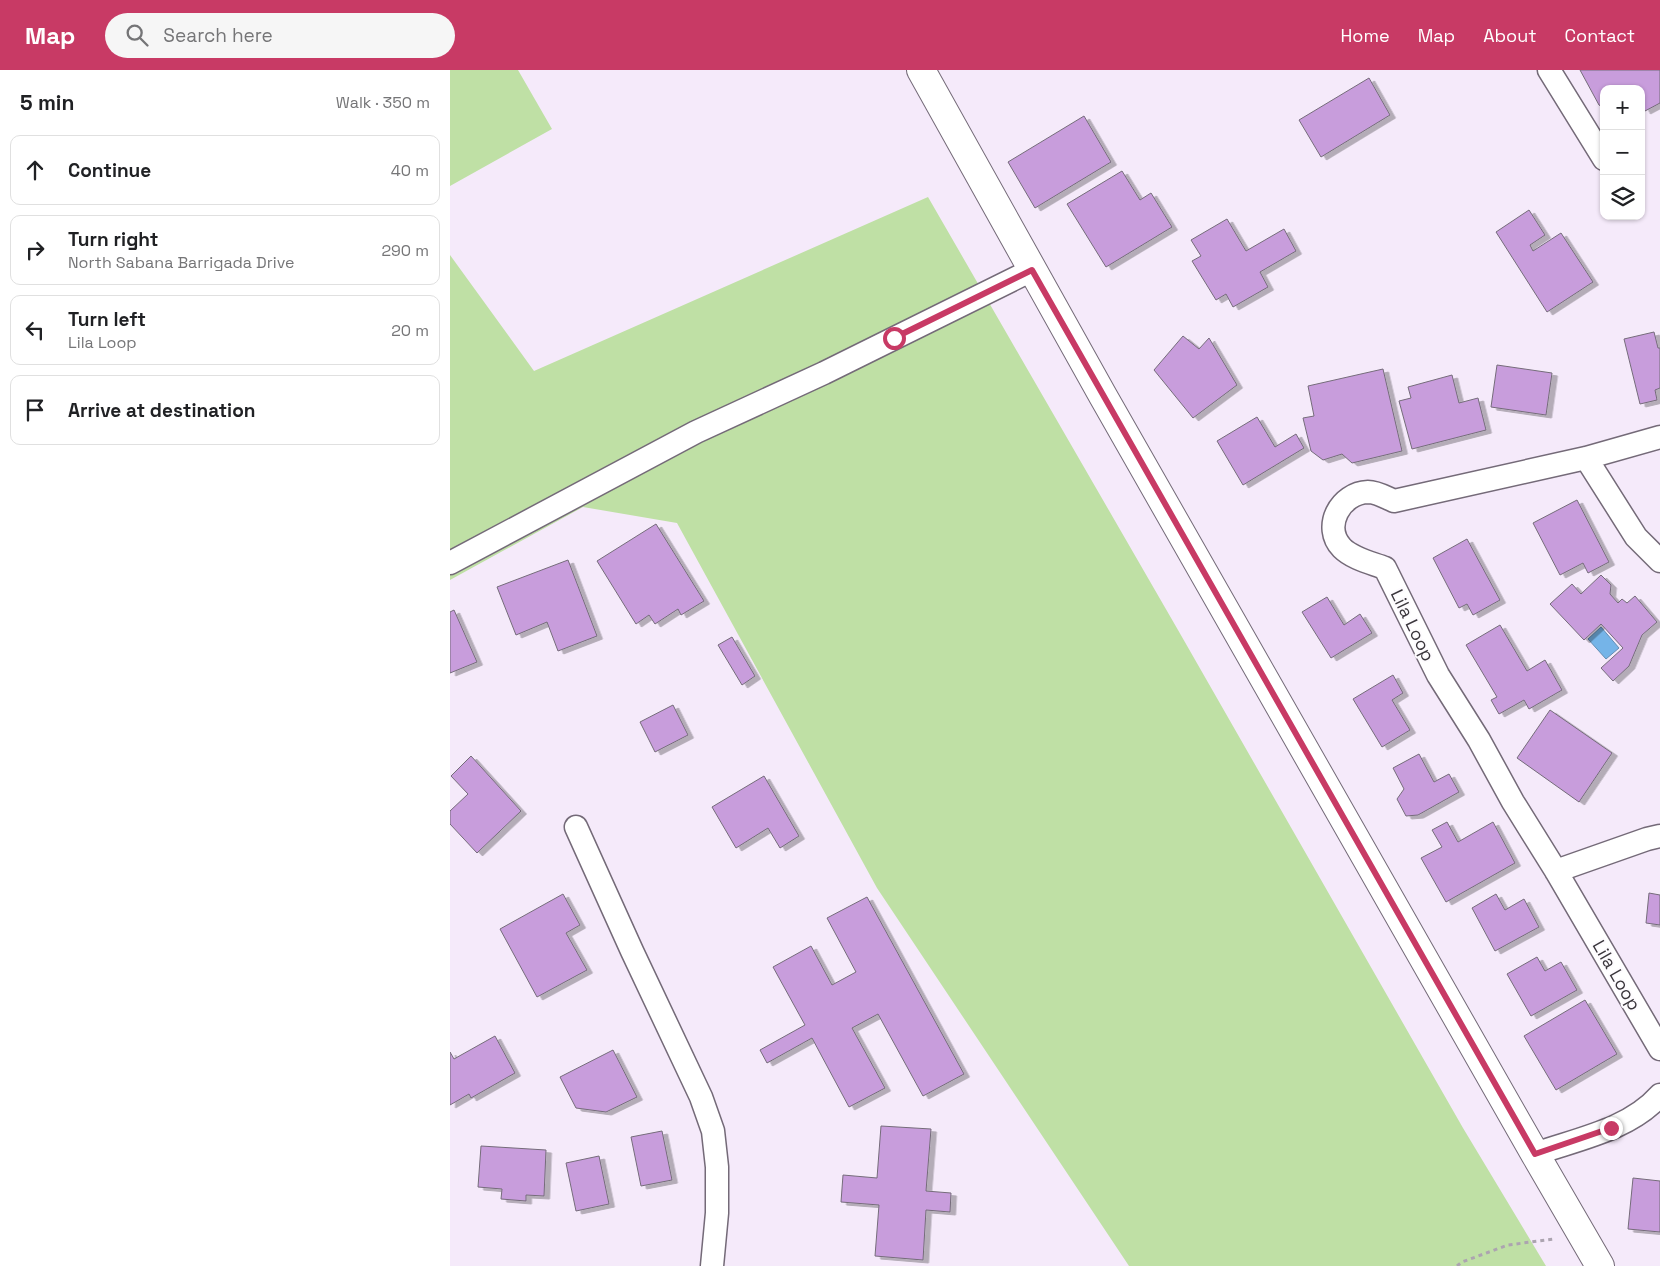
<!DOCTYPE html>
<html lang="en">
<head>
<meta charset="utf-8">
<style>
	body { margin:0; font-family:"Space Grotesk",sans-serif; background:#f6f6f6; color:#202124 }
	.controls { position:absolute; right:15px; top:15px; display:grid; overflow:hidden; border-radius:10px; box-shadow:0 1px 4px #0004 }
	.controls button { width:45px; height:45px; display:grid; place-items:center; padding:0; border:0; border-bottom:1px solid #e0e0e0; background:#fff; color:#202124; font:25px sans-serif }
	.stop { position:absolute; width:15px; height:15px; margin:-11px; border:4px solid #c83a65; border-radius:50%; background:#fff }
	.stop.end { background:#c83a65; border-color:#fff; box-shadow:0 1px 5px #0008 }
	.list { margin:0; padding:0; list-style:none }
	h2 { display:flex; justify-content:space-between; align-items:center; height:65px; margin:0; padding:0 20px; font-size:21px }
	h2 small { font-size:16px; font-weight:400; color:#757577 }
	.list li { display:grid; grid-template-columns:32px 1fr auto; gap:15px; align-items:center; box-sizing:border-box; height:70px; margin:0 10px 10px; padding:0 10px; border:1px solid #e0e0e0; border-radius:10px }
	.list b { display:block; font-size:19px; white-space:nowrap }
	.list p { margin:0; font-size:16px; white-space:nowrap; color:#757577 }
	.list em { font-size:16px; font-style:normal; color:#757577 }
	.icon { flex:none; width:28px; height:28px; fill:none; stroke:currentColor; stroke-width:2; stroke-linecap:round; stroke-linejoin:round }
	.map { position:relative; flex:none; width:1210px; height:1196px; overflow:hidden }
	header { display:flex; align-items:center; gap:30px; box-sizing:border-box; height:70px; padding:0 25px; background:#c83a65; color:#fff }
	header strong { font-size:24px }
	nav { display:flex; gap:28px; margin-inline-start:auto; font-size:18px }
	.search { width:350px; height:45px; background:#f6f6f6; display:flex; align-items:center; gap:12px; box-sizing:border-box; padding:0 18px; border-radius:28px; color:#757577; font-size:19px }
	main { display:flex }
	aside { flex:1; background:#fff }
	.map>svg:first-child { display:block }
	.green { fill:#bfe0a5 }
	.water { fill:#75b4e8; stroke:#638eb4 }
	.building { fill:#c89ddc; stroke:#756c7a; filter:url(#shadow) }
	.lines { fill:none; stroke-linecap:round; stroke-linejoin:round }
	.street-casing { stroke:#746a78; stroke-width:25 }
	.secondary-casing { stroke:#746a78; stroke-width:30 }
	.path { stroke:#aca4b0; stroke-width:3; stroke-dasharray:4 4; stroke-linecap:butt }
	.street { stroke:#fff; stroke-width:22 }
	.secondary { stroke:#fff; stroke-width:28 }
	.route { stroke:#c83a65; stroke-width:6 }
	.labels { text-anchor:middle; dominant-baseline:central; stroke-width:4; stroke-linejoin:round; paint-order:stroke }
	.street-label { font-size:18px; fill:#3a363c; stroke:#fdfbfe }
</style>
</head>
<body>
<header>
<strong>Map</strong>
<div class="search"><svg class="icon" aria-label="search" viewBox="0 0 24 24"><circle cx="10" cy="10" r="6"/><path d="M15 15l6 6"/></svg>Search here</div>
<nav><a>Home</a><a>Map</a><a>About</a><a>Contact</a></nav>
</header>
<main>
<aside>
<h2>5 min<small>Walk · 350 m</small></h2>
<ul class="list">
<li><svg class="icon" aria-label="ahead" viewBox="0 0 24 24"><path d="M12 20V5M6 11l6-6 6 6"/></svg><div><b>Continue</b></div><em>40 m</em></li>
<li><svg class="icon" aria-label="right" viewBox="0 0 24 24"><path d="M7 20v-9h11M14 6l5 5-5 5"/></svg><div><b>Turn right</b><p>North Sabana Barrigada Drive</p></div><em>290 m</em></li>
<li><svg class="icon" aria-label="left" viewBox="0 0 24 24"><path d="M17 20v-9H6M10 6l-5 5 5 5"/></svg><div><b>Turn left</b><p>Lila Loop</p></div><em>20 m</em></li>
<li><svg class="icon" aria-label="arrive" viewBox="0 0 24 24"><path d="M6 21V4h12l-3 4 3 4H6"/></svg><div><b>Arrive at destination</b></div></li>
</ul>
</aside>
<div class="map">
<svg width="1210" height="1196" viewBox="0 0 1210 1196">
	<defs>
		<filter id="shadow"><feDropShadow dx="5.5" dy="3" stdDeviation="0" flood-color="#0004"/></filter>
	</defs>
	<rect width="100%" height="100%" fill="#f5eafa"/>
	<path class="green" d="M0,0H68L102,59L0,116V119Z
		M478,127L728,560L1013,1058L1096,1196H679L427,818L227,453L133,437L0,510V185L84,301Z"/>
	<path class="water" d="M1151,557L1169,578L1156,589L1138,569Z"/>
	<path class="building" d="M1130,0H1210V33L1195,41L1191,33V19H1154V38L1149,35Z
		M919,8L940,45L871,87L849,50Z
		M634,46L661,92L585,138L558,92Z
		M672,101L690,130L701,123L722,157L656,197L617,134Z
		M1079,140L1095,165L1080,175L1083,181L1111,163L1143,212L1097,242L1046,162Z
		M777,149L796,181L834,159L846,181L810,202L818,217L783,237L776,224L766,230L742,191L751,186L741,170Z
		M1204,262L1208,278H1210V318L1205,320L1207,330L1190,334L1174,269Z
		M733,266L749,279L759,268L787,315L743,348L704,300Z
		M1047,295L1102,303L1096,345L1041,337Z
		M933,299L952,381L902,393L892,384L873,390L861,381L853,348L864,346L858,316Z
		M1002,305L1009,333L1028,328L1036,360L962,379L949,331L961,328L958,317Z
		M807,347L825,377L846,364L854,378L793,415L767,371Z
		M1127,430L1159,492L1138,503L1133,493L1110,505L1083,453Z
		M206,454L254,531L231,545L228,539L205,554L199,545L186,554L147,491Z
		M1017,469L1050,530L1023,545L1017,534L1009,538L983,488Z
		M118,490L147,566L108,581L97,552L66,565L47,517Z
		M1151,505L1161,515L1160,524L1168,533L1172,529L1177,533L1185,526L1207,552L1192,565L1179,596L1163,611L1151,598L1173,578L1151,554L1134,570L1100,534L1122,514L1131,524Z
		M877,527L894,555L910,544L922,563L881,588L852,542Z
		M4,540L27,592L0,603V542Z
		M1050,555L1077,601L1095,590L1112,620L1079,639L1074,630L1049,644L1041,630L1047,627L1016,575Z
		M282,567L305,606L292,615L268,575Z
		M943,605L953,623L942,630L960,660L932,677L903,629Z
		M223,635L238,665L205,682L190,652Z
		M1100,640L1162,683L1129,732L1067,688Z
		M969,684L984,712L999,704L1009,722L968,745L956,746L947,729L954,719L943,698Z
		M21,686L71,741L27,783L0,754V741L18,724L1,706Z
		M314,706L349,766L330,778L318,758L286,778L262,737Z
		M997,752L1008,772L1043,752L1065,793L996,832L971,788L992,777L982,760Z
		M1199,823L1210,825V855L1196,853Z
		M113,824L130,855L116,863L137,900L87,927L50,859Z
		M1046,824L1055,840L1074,829L1089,857L1045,881L1022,838Z
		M417,827L514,1004L473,1026L428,944L402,958L435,1018L399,1037L362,968L317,993L310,980L355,955L323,897L361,876L382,915L406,902L377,848Z
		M1087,887L1095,901L1111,892L1127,920L1081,946L1057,904Z
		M1135,930L1167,984L1106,1020L1074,966Z
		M45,966L65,1003L21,1028L19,1024L0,1035V982L4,989Z
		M163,980L187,1027L156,1042L126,1038L110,1007Z
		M431,1056L481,1059L476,1121L501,1123L500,1142L476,1140L473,1190L425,1186L429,1135L391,1132L393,1105L427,1108Z
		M212,1061L222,1110L191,1116L181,1067Z
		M31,1076L96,1080L94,1126L76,1125V1131L51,1129L52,1119L28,1117Z
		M149,1086L159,1134L126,1141L116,1093Z
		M1183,1108L1210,1111V1162L1178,1159Z"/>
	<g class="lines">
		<defs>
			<path id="street" d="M1099,0L1154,89
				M1210,367L1136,388L944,431C935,427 927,422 918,422C890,423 872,457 892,478C903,489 922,493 935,498L988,605L1029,670L1063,732L1106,801L1210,979
				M1136,388L1186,467L1210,491
				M0,493L246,362L374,303L582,200
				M126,757L182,881L251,1027L263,1061L267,1097V1143L262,1196
				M1106,801L1197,769L1210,766
				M1085,1084C1127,1069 1179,1060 1210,1025"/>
			<path id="secondary" d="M471,0L653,326L1085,1084L1150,1196"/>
		</defs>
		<use href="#street" class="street-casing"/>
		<use href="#secondary" class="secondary-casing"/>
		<path class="path" d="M1007,1196L1012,1192L1058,1175L1104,1169"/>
		<use href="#street" class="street"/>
		<use href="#secondary" class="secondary"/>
	</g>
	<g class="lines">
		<path class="route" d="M444,268L582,200L1085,1084L1161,1058"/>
	</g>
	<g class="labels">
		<g class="street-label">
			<text transform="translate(963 555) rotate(64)">Lila Loop</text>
			<text transform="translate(1167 905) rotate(60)">Lila Loop</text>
		</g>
	</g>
</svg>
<div class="controls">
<button>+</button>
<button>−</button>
<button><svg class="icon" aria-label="layers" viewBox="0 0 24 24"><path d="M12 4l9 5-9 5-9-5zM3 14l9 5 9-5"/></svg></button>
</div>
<div class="stop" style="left:444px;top:268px"></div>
<div class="stop end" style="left:1161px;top:1058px"></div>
</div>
</main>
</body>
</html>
